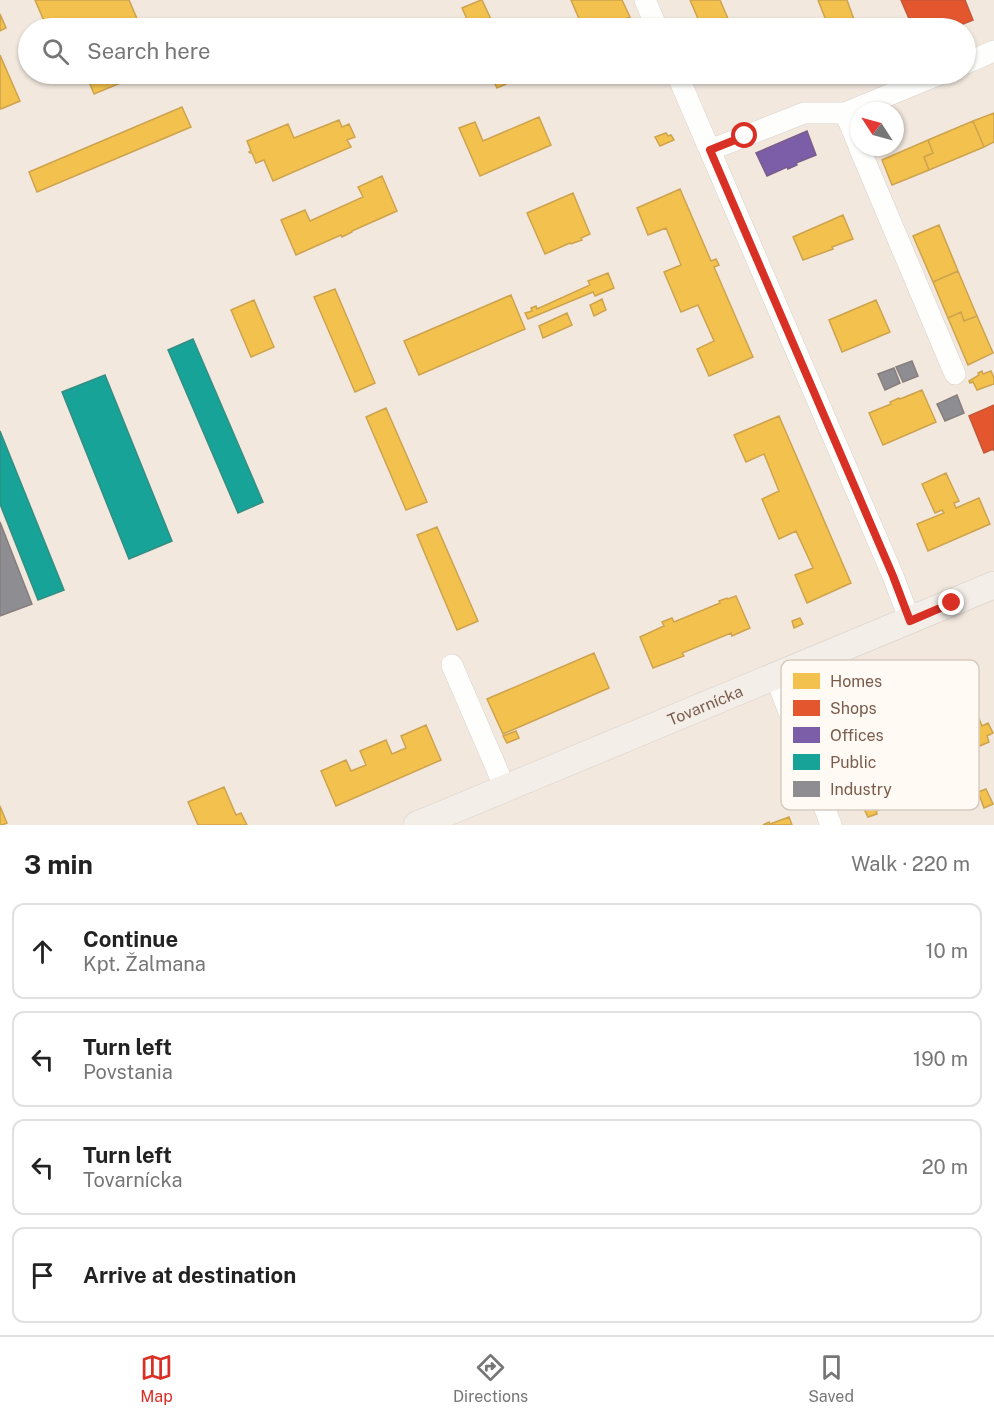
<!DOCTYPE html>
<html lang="en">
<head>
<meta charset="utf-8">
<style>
	body { margin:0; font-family:"Public Sans",sans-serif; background:#f2f2f2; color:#222 }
	.compass { position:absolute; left:850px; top:102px; width:54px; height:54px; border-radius:50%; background:#fff; box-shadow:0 2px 4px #0004; rotate:306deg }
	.stop { position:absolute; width:18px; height:18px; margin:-14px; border:4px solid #d93025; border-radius:50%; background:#fff }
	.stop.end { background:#d93025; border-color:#fff; box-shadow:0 2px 6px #0008 }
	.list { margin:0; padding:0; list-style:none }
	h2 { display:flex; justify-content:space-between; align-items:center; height:78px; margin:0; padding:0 24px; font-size:26px }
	h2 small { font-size:20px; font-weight:400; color:#767676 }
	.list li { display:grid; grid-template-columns:39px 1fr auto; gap:18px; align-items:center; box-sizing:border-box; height:96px; margin:0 12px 12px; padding:0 12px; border:2px solid #e0e0e0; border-radius:12px }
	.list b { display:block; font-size:22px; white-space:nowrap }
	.list p { margin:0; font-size:20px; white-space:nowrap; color:#767676 }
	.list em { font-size:20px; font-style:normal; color:#767676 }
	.icon { flex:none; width:33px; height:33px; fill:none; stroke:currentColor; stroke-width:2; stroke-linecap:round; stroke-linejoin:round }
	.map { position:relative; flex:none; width:994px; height:825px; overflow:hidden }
	.search { position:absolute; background:#fff; box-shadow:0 2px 4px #0004; left:18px; right:18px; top:18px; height:66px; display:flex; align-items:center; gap:15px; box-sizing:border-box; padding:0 21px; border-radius:33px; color:#767676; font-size:22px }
	.sheet { height:510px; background:#fff }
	nav { display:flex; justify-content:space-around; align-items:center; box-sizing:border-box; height:84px; border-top:2px solid #e0e0e0; background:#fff; font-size:16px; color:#767676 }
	nav a { display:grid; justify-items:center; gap:3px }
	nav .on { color:#d93025 }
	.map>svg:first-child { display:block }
	.residential { fill:#f2e8de; fill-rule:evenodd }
	.homes { fill:#f2c14e; stroke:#cea34e; stroke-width:1.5 }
	.shops { fill:#e4572e; stroke:#c45837; stroke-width:1.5 }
	.offices { fill:#7b5ea7; stroke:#7b5d8c; stroke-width:1.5 }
	.public { fill:#17a398; stroke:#358e82; stroke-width:1.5 }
	.industry { fill:#8d8d92; stroke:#877e7d; stroke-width:1.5 }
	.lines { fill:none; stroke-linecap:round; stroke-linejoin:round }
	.minor-casing { stroke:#d7d1cb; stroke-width:22 }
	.major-casing { stroke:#dad1cc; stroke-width:28 }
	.minor { stroke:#fefefd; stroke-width:21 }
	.major { stroke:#f3eee8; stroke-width:27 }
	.route { stroke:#d93025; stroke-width:8 }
	.labels { text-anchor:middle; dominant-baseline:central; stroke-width:6; stroke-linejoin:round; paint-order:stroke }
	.street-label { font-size:16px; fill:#7a5c4d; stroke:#fffaf3 }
	.key { fill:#fffaf3; stroke:#d7cbc1; stroke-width:1.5 }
	.key-label { font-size:16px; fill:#7a5c4d }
</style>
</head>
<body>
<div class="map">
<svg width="994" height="825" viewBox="0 0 994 825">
	<rect width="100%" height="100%" fill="#f9f5f0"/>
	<path class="residential" d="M0,0H994V825H0ZM28,28H966V74H28ZM859,111H895V147H859Z"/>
	<path class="homes" d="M35,0H129L141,28H47Z
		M481,0H482L495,28H471L462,8Z
		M571,0H622L630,17L603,28H583Z
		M690,0H720L732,28H702Z
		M818,0H847L857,28H829Z
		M0,14L6,28L0,31Z
		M0,55L20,101L1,109L0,107Z
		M86,74H142L94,94Z
		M490,74H524L522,77L497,88Z
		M723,74H743L726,81Z
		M182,107L191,127L37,192L29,172Z
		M994,113V142L984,147L973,121Z
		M539,117L551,145L480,176L459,128L475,122L483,141Z
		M339,120L342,127L349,124L355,137L347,140L351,147L273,181L264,160L256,163L252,153H250L249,152L251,151L247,141L288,124L294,138Z
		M973,121L984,147L929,170L924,157L933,153L928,140Z
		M666,133L668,136L671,135L674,140L660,146L655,137Z
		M928,140L933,153L924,157L929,170L892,185L882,160Z
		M382,176L397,211L352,231V232L342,237L341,235L296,255L281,220L305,210L310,221L363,197L358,187Z
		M680,189L711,261L716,259L719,265L714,267L753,357L709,376L697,349L714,341L698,305L681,312L675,298L664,272L681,265L666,228L648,235L637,208Z
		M573,193L590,234L581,238L582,240L571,244L570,243L545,254L527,213Z
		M843,215L853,239L832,247L833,249L803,260L793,237Z
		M939,225L958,271L933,282L913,236Z
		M958,271L977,316L964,321L961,312L948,318L933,282Z
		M608,273L614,288L595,296L593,292L528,319L525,313L532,311L531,308L536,306L537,309L590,285L588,281Z
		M335,289L375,383L355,392L314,297Z
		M511,295L525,329L419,375L404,341Z
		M602,299L606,310L594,316L590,305Z
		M254,300L274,347L251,357L231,310Z
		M876,300L890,332L842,352L829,320Z
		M961,312L964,321L977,316L993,353L968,365L948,318Z
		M567,313L572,325L543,338L539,326Z
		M982,371L983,374L991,371L994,378V384L977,390L973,382L970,383L969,381L979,375L978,373Z
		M922,390L936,422L883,445L869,413L891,404L890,402L899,398L900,399Z
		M386,408L427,502L406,510L366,417Z
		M779,416L851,583L807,603L795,575L813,568L796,531L779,539L762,499L779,491L764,454L746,462L734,435Z
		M946,473L959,501L954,503L956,508L979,498L990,524L928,551L917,524L944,513L942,510L935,513L922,484Z
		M437,527L478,621L457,630L417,535Z
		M736,596L750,628L732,636L731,633L682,653L684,656L653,668L640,637L664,626L662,622L672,618L674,622L720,603L719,601L727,598L728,599Z
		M800,618L803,624L794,628L792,621Z
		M594,653L609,688L503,734L487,699Z
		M978,716L982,726L988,723L993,733L987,736L989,742L961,754L951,730Z
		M426,725L441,760L336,806L321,771L346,760L351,771L366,765L360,751L386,740L392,754L406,748L401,736Z
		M516,731L519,738L507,743L503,736Z
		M224,787L236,815L241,813L247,825H198L188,802Z
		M986,789L993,804L984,808L978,792Z
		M888,799L890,805L876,811L877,814L868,817L864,809Z
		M0,806L7,823L2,825H0Z
		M789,817L792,825H763L769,822L770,824Z"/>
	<path class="shops" d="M901,0H965L973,20L953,28H913Z
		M994,405V451L993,449L984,453L969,416Z"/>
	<path class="offices" d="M807,131L816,155L796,163L797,165L788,169L787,167L767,176L756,153Z"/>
	<path class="public" d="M193,339L263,502L238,513L168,350Z
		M105,375L172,541L129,559L62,392Z
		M0,431L64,590L38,600L0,504Z"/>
	<path class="industry" d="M912,361L918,376L903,382L896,367Z
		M894,368L900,383L885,390L878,374Z
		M957,395L964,413L945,421L937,404Z
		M0,522L32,604L0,616Z"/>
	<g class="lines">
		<defs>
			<path id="minor" d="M645,0L657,28
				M966,63L994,51
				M677,74L893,576L910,621
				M845,113L859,146
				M859,147L955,374
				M710,150L804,113H845L940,74
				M452,665L505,788
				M776,677L831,825"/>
			<g id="major">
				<path id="s1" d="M417,825L994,585"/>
			</g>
		</defs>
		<use href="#minor" class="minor-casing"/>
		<use href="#major" class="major-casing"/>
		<use href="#minor" class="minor"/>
		<use href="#major" class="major"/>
	</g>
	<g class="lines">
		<path class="route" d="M745,136L710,150L893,576L910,621L952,603"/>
	</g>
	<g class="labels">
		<g class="street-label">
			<text stroke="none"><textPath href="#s1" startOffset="312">Tovarnícka</textPath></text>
		</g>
	</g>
	<rect x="781" y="660" width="198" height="150" rx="9" class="key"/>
	<rect x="793" y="673" width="27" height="16" fill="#f2c14e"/>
	<rect x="793" y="700" width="27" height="16" fill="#e4572e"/>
	<rect x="793" y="727" width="27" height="16" fill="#7b5ea7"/>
	<rect x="793" y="754" width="27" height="16" fill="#17a398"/>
	<rect x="793" y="781" width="27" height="16" fill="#8d8d92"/>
	<g class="key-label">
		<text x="830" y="687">Homes</text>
		<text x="830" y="714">Shops</text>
		<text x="830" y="741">Offices</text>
		<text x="830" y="768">Public</text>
		<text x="830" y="795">Industry</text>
	</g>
</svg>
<svg class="compass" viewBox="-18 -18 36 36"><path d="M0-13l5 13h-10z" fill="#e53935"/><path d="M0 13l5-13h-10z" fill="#767676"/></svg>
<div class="stop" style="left:745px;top:136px"></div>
<div class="stop end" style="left:952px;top:603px"></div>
<div class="search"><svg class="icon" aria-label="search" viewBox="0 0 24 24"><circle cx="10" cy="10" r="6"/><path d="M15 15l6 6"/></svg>Search here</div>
</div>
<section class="sheet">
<h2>3 min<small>Walk · 220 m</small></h2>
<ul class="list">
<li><svg class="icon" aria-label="ahead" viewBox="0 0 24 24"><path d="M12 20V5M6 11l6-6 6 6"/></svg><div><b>Continue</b><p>Kpt. Žalmana</p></div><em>10 m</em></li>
<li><svg class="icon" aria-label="left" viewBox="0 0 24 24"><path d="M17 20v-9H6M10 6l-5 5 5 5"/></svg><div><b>Turn left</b><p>Povstania</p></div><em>190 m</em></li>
<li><svg class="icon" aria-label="left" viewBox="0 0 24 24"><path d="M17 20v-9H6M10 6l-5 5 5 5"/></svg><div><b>Turn left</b><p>Tovarnícka</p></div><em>20 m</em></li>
<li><svg class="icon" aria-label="arrive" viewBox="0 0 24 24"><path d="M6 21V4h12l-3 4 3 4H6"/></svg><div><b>Arrive at destination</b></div></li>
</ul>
</section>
<nav>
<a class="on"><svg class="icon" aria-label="map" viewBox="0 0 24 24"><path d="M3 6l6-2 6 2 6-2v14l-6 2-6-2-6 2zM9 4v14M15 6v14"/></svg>Map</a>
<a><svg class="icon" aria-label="directions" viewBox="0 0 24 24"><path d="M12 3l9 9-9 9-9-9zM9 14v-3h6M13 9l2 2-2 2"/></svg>Directions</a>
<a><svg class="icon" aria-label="saved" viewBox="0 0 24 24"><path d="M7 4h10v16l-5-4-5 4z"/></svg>Saved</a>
</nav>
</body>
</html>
